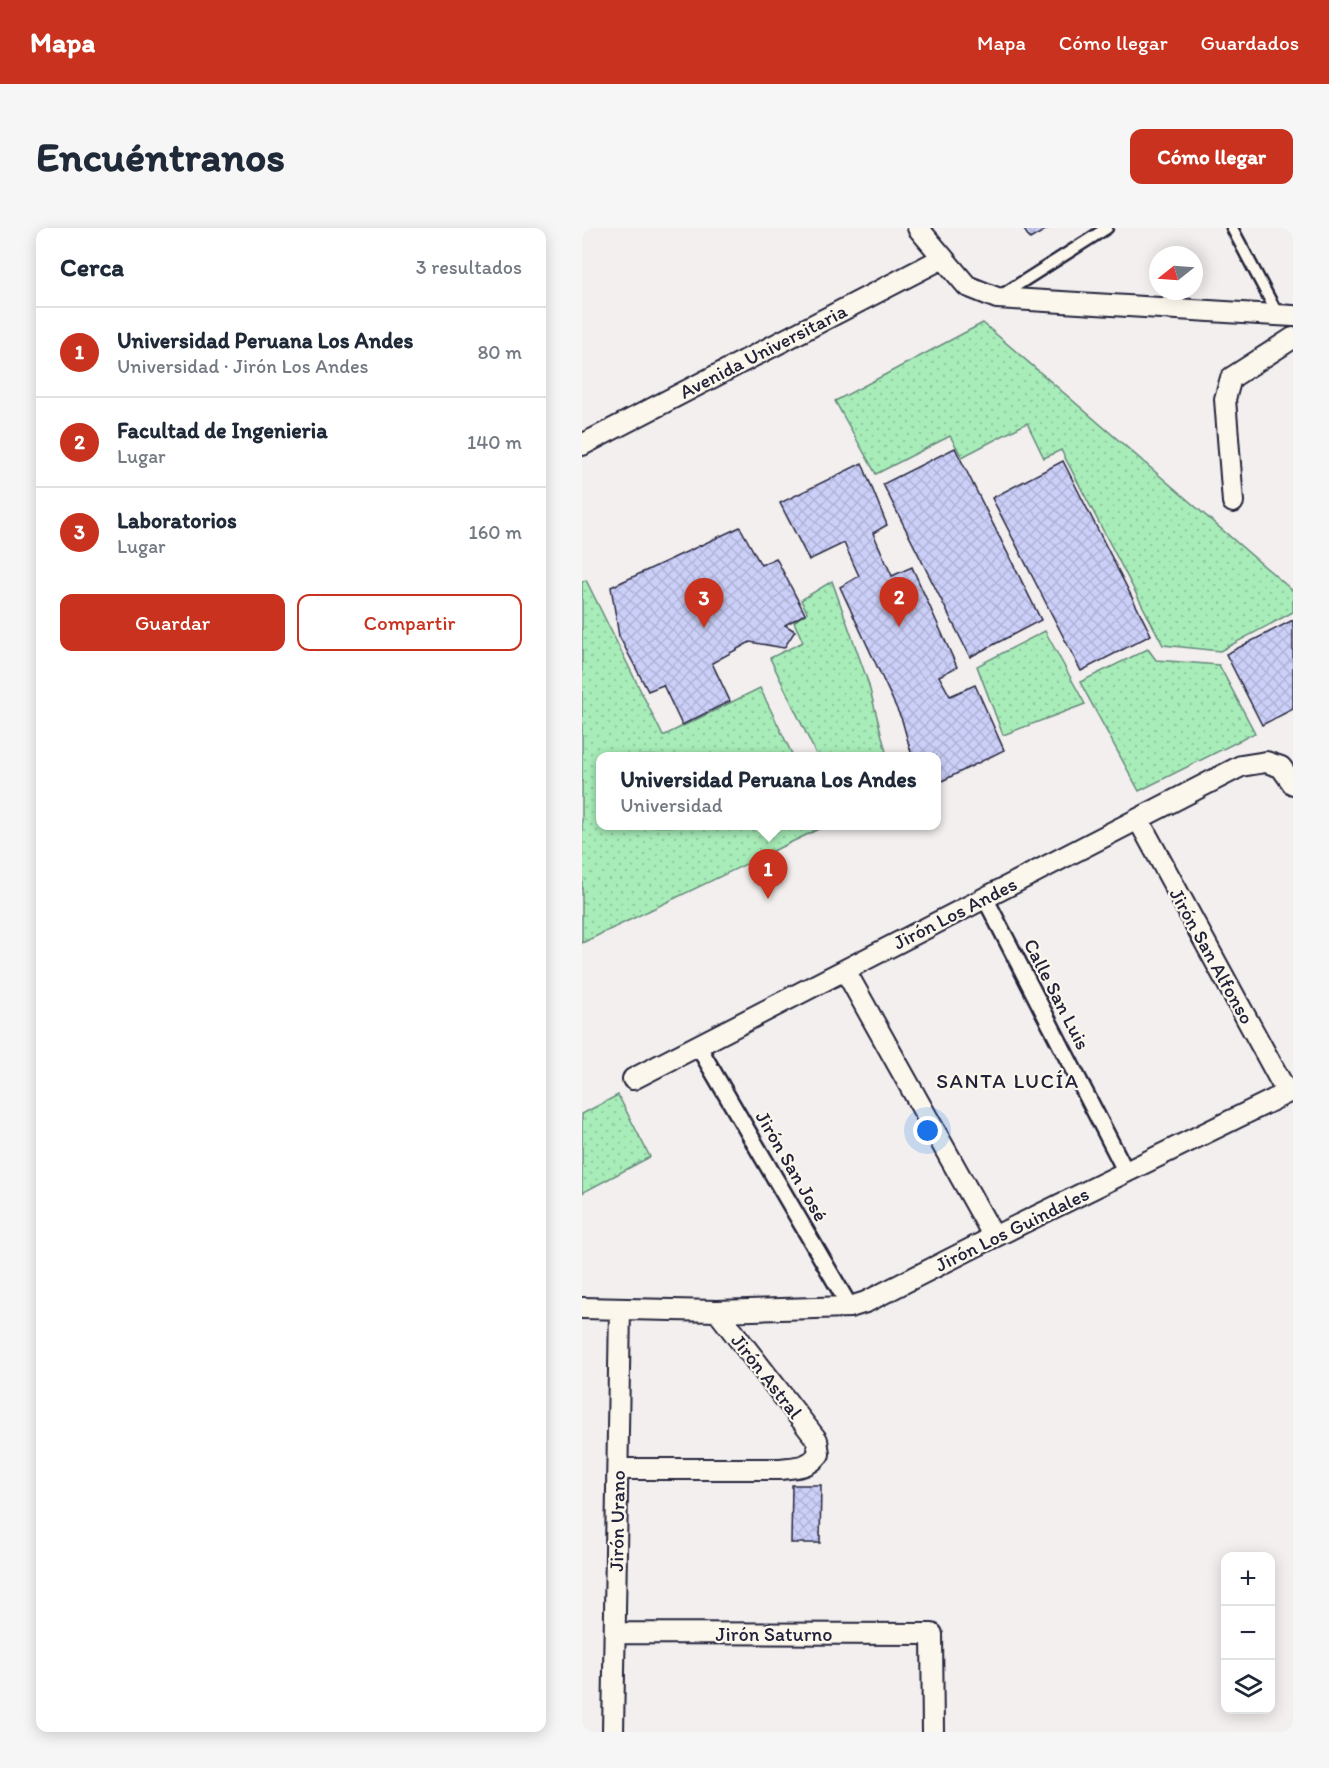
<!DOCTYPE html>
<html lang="es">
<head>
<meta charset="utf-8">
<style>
	body { margin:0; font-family:Itim,sans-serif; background:#f6f6f7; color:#1f2937 }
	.controls { position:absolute; right:18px; bottom:18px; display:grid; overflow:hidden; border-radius:12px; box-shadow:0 3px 15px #0003 }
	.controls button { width:54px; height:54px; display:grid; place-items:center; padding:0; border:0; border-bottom:2px solid #e0e1e3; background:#fff; color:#1f2937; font:30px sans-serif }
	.compass { position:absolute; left:567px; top:18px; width:54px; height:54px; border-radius:50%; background:#fff; box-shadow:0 3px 15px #0003; rotate:253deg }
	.you { position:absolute; left:346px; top:903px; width:21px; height:21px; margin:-15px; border:4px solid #fff; border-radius:50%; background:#1a73e8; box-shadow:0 0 0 9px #1a73e833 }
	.badge { display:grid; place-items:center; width:39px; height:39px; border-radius:50%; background:#c8321e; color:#fff; font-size:20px; font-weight:700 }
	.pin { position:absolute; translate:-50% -50px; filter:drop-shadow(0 2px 3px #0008) }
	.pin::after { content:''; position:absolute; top:32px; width:21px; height:18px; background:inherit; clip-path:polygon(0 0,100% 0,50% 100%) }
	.popup { position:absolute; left:14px; top:524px; width:345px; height:78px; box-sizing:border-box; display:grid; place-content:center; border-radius:12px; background:#fff; filter:drop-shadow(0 2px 4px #0005); font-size:20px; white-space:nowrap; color:#747a83 }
	.popup b { font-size:22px; color:#1f2937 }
	.popup::after { content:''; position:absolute; left:50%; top:100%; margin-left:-12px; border:12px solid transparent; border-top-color:#fff }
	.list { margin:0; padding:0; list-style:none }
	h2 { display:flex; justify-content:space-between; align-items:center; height:78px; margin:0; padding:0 24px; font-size:26px }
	h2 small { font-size:20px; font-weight:400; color:#747a83 }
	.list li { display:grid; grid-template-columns:39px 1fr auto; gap:18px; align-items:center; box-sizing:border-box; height:90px; padding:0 24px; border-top:2px solid #e0e1e3 }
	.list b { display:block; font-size:22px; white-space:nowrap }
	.list p { margin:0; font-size:20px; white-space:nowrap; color:#747a83 }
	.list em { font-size:20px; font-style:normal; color:#747a83 }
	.actions { display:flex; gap:12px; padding:18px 24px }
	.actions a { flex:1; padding:14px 0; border:2px solid #c8321e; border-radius:12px; text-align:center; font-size:21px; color:#c8321e }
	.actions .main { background:#c8321e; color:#fff }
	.icon { flex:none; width:33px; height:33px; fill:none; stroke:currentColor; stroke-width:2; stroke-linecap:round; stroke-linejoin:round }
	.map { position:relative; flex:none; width:711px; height:1504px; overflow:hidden; border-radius:12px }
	header { display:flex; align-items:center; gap:36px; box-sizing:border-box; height:84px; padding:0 30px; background:#c8321e; color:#fff }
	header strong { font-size:28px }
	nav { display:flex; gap:33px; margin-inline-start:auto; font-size:21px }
	.intro { display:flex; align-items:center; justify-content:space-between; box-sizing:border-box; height:144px; padding:0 36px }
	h1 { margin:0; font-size:42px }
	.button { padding:15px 27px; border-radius:12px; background:#c8321e; color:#fff; font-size:21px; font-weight:700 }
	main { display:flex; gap:36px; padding:0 36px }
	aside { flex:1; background:#fff; border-radius:12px; box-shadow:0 3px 15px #0003 }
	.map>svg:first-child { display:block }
	.grass { fill:url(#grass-dots); stroke:#65887a; stroke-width:1.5 }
	.building { fill:url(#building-cross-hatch); stroke:#22223b; stroke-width:1.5 }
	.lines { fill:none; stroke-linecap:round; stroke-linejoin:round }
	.service-casing { stroke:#22223b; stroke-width:15 }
	.pedestrian-casing { stroke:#22223b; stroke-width:20 }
	.minor-casing { stroke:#22223b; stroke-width:24 }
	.service { stroke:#fbf7ec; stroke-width:10 }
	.pedestrian { stroke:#fbf7ec; stroke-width:15 }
	.minor { stroke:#fbf7ec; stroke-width:20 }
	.labels { text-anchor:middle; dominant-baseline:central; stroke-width:4.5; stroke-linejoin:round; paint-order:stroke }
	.street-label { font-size:20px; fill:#22223b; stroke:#fbf7ec }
	.neighbourhood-label { font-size:21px; letter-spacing:1.5px; fill:#22223b; stroke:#fbf7ec }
</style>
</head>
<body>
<header>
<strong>Mapa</strong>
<nav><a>Mapa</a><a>Cómo llegar</a><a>Guardados</a></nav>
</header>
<div class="intro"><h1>Encuéntranos</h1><a class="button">Cómo llegar</a></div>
<main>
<aside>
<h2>Cerca<small>3 resultados</small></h2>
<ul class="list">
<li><span class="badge">1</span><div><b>Universidad Peruana Los Andes</b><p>Universidad · Jirón Los Andes</p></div><em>80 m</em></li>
<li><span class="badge">2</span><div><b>Facultad de Ingenieria</b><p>Lugar</p></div><em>140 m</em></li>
<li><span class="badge">3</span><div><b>Laboratorios</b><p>Lugar</p></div><em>160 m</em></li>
</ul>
<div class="actions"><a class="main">Guardar</a><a>Compartir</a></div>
</aside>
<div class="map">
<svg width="711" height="1504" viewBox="0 0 711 1504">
	<defs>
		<pattern id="grass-dots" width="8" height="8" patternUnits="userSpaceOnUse" patternTransform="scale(1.5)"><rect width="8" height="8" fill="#a8edb9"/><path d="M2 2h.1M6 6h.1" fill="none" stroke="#90cba0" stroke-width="1.8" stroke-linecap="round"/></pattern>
		<pattern id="building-cross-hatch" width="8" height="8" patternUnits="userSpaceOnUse" patternTransform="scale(1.5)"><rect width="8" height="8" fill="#ccd0f8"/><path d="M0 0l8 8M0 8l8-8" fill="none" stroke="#afb2d6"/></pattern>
	</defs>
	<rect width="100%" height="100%" fill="#f2efee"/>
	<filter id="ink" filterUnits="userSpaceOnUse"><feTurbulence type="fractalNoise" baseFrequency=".0167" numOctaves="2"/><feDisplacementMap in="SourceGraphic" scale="12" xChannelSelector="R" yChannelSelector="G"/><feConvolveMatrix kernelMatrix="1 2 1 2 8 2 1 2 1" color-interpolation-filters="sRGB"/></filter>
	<g filter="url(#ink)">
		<path class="grass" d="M401,95L711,363V384L638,423L581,417L479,222L462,230L445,195L380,229L368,208L294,246L253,173Z
			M4,352L81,508L178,460L211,528H18V598H243L0,715V354Z
			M250,353L286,454L305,528H235L188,430L221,414L212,394L225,384L219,372Z
			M463,403L503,476L421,507L395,438Z
			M566,421L574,432L637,437L673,505L557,563L498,454Z
			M36,867L68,929L0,965V886Z"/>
		<path class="building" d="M441,0H467L448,11Z
			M373,220L459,392L388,429L301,256Z
			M481,233L569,407L499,443L410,270Z
			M280,235L305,297L291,305L310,348L330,339L375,439L357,448L368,468L393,457L422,522L354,556V528H330L320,492L258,359L277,348L262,315L227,332L198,275Z
			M158,299L179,337L194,330L223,386L203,397L213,403L202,420L168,414L130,435L148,473L100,497L81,457L66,463L37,408L29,359Z
			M711,392V481L680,497L644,426Z
			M210,1257H239L238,1315H209Z"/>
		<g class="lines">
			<defs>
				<path id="service" d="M650,0L696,87
					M418,68L525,0"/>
				<path id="pedestrian" d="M403,670L544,944
					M116,818L268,1079"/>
				<path id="minor" d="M336,0L385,58L415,70L711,88
					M0,217L361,30
					M651,274L643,171L649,150L711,110
					M556,591L705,865
					M263,742L412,1009
					M51,851L659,538L684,534L699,539L711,556
					M0,1080L135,1083L268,1079L284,1074L412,1009L711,862
					M36,1241H198C215,1239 226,1240 237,1226L235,1212L135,1083
					M33,1405L350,1406L351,1504
					M31,1504L38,1081"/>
			</defs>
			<use href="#service" class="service-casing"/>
			<use href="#pedestrian" class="pedestrian-casing"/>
			<use href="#minor" class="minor-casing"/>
			<use href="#service" class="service"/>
			<use href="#pedestrian" class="pedestrian"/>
			<use href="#minor" class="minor"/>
		</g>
	</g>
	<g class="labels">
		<g class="street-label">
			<text transform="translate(181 123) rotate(-27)">Avenida Universitaria</text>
			<text transform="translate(373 685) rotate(-27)">Jirón Los Andes</text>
			<text transform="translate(630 728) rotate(61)">Jirón San Alfonso</text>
			<text transform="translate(475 766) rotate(63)">Calle San Luis</text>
			<text transform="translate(210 938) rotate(60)">Jirón San José</text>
			<text transform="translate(430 1001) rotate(-26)">Jirón Los Guindales</text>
			<text transform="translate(185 1148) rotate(52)">Jirón Astral</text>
			<text transform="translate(35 1293) rotate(-89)">Jirón Urano</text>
			<text x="192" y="1406">Jirón Saturno</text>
		</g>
		<g class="neighbourhood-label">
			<text x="426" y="852">SANTA LUCÍA</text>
		</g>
	</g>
</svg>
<div class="controls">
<button>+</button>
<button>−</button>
<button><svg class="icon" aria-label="layers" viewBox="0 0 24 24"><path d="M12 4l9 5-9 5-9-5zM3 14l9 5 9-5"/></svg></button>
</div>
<svg class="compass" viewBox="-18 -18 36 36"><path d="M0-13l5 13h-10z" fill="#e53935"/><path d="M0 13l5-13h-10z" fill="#747a83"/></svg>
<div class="you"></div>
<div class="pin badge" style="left:186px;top:671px">1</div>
<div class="popup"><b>Universidad Peruana Los Andes</b>Universidad</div>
<div class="pin badge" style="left:317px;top:399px">2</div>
<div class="pin badge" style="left:122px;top:400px">3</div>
</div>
</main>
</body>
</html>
